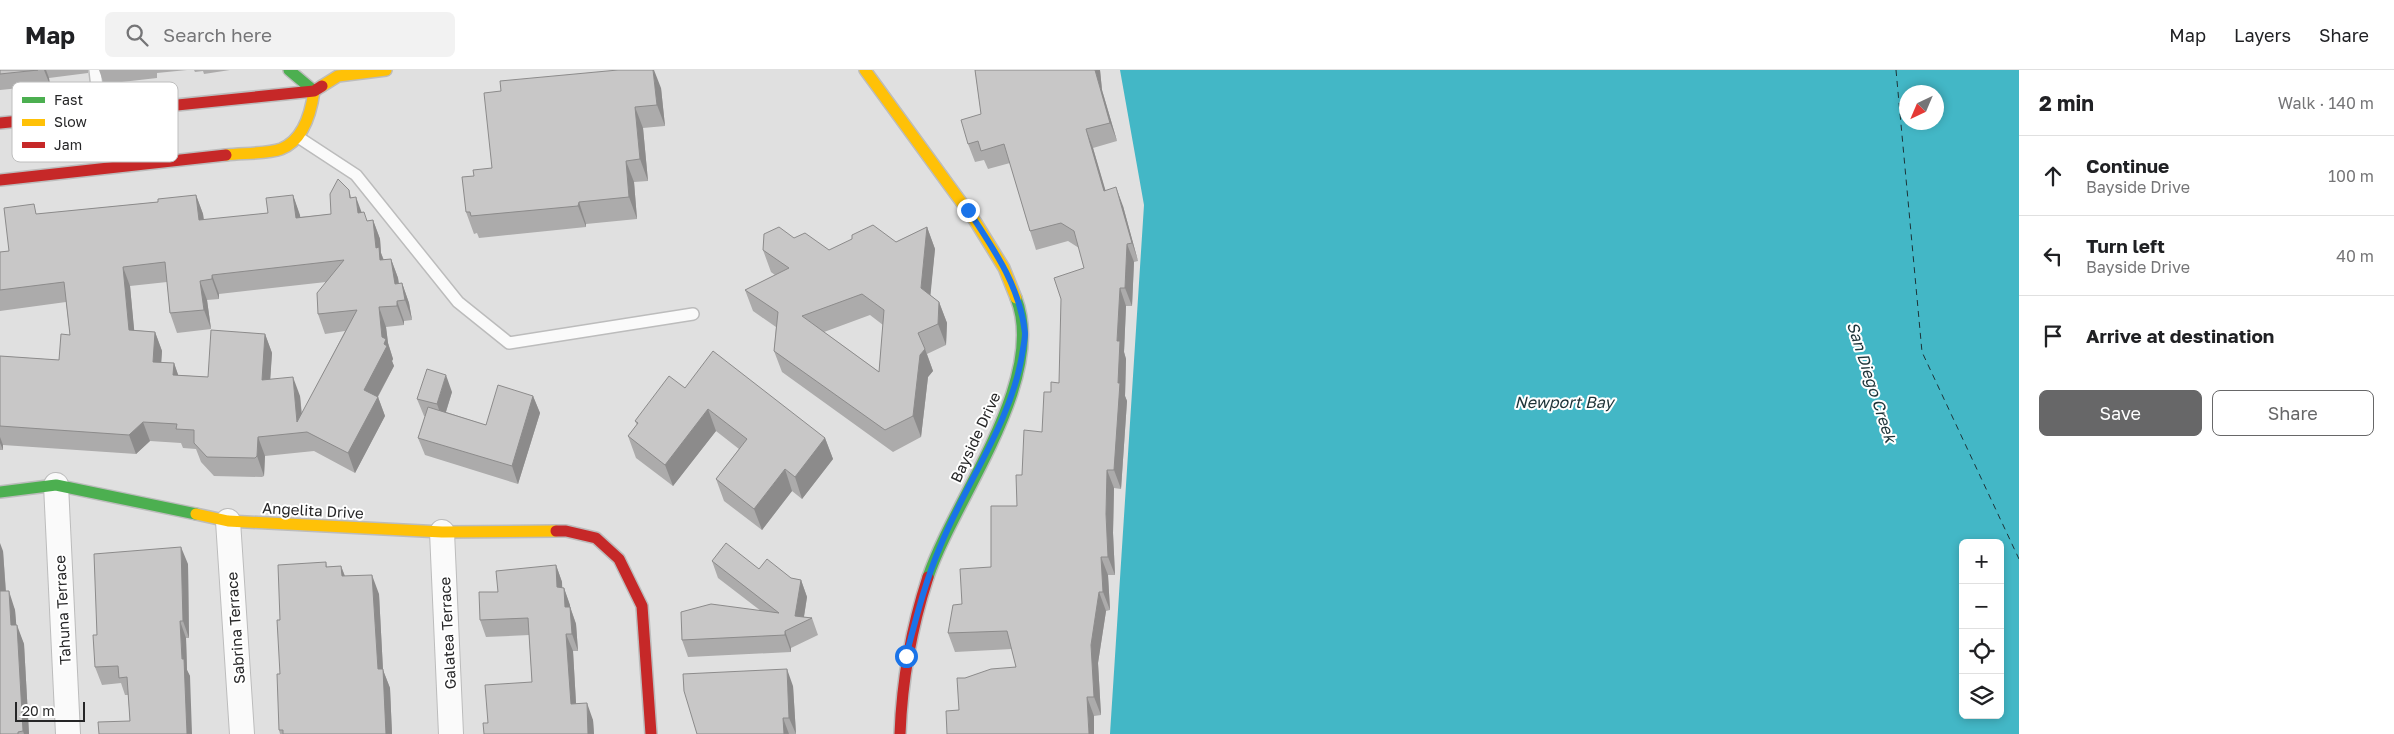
<!DOCTYPE html>
<html lang="en">
<head>
<meta charset="utf-8">
<style>
	body { margin:0; font-family:"Golos Text",sans-serif; background:#f2f2f2; color:#202124 }
	.controls { position:absolute; right:15px; bottom:15px; display:grid; overflow:hidden; border-radius:8px; box-shadow:0 2px 8px #0003 }
	.controls button { width:45px; height:45px; display:grid; place-items:center; padding:0; border:0; border-bottom:1px solid #e0e0e0; background:#fff; color:#202124; font:25px sans-serif }
	.compass { position:absolute; left:1899px; top:15px; width:45px; height:45px; border-radius:50%; background:#fff; box-shadow:0 2px 8px #0003; rotate:224deg }
	.scale { position:absolute; left:15px; bottom:12px; width:70px; box-sizing:border-box; padding-left:5px; border:2px solid #262627; border-top:0; font-size:14px; line-height:18px; white-space:nowrap; color:#262627; -webkit-text-stroke:4px #fff; paint-order:stroke }
	.stop { position:absolute; width:15px; height:15px; margin:-11px; border:4px solid #1a73e8; border-radius:50%; background:#fff }
	.stop.end { background:#1a73e8; border-color:#fff; box-shadow:0 1px 5px #0008 }
	.list { margin:0; padding:0; list-style:none }
	h2 { display:flex; justify-content:space-between; align-items:center; height:65px; margin:0; padding:0 20px; font-size:21px }
	h2 small { font-size:16px; font-weight:400; color:#757577 }
	.list li { display:grid; grid-template-columns:32px 1fr auto; gap:15px; align-items:center; box-sizing:border-box; height:80px; padding:0 20px; border-top:1px solid #e0e0e0 }
	.list b { display:block; font-size:19px; white-space:nowrap }
	.list p { margin:0; font-size:16px; white-space:nowrap; color:#757577 }
	.list em { font-size:16px; font-style:normal; color:#757577 }
	.actions { display:flex; gap:10px; padding:15px 20px }
	.actions a { flex:1; padding:11px 0; border:1px solid #676768; border-radius:8px; text-align:center; font-size:18px; color:#676768 }
	.actions .main { background:#676768; color:#fff }
	.icon { flex:none; width:28px; height:28px; fill:none; stroke:currentColor; stroke-width:2; stroke-linecap:round; stroke-linejoin:round }
	.map { position:relative; flex:none; width:2019px; height:664px; overflow:hidden }
	header { display:flex; align-items:center; gap:30px; box-sizing:border-box; height:70px; padding:0 25px; background:#fff; border-bottom:1px solid #e0e0e0 }
	header strong { font-size:24px }
	nav { display:flex; gap:28px; margin-inline-start:auto; font-size:18px }
	.search { width:350px; height:45px; background:#f2f2f2; display:flex; align-items:center; gap:12px; box-sizing:border-box; padding:0 18px; border-radius:8px; color:#757577; font-size:19px }
	main { display:flex }
	aside { flex:1; background:#fff }
	.map>svg:first-child { display:block }
	.water { fill:#43b7c6; fill-rule:evenodd }
	.lines { fill:none; stroke-linecap:round; stroke-linejoin:round }
	.ferry { stroke:#1d3338; stroke-width:1; stroke-dasharray:6 5; stroke-linecap:butt }
	.lane-casing { stroke:#bcbcbc; stroke-width:14 }
	.street-casing { stroke:#bcbcbc; stroke-width:26 }
	.fast-casing { stroke:#bcbcbc; stroke-width:14 }
	.slow-casing { stroke:#bcbcbc; stroke-width:14 }
	.jam-casing { stroke:#bcbcbc; stroke-width:14 }
	.lane { stroke:#fafafa; stroke-width:11 }
	.street { stroke:#fafafa; stroke-width:24 }
	.fast { stroke:#4caf50; stroke-width:11 }
	.slow { stroke:#ffc107; stroke-width:11 }
	.jam { stroke:#c62828; stroke-width:11 }
	.wall { fill:#acabab; fill-rule:evenodd }
	.shaded-wall { fill:#8c8b8b }
	.building { fill:#c8c7c7; stroke:#8c8b8b; fill-rule:evenodd }
	.route { stroke:#1a73e8; stroke-width:6 }
	.labels { text-anchor:middle; dominant-baseline:central; stroke-width:4; stroke-linejoin:round; paint-order:stroke }
	.street-label { font-size:15px; fill:#262627; stroke:#fff }
	.water-label { font-size:16px; font-style:italic; fill:#1d3338; stroke:#fff }
	.key { fill:#fff; stroke:#bebebe; stroke-width:1 }
	.key-label { font-size:14px; fill:#262627 }
</style>
</head>
<body>
<header>
<strong>Map</strong>
<div class="search"><svg class="icon" aria-label="search" viewBox="0 0 24 24"><circle cx="10" cy="10" r="6"/><path d="M15 15l6 6"/></svg>Search here</div>
<nav><a>Map</a><a>Layers</a><a>Share</a></nav>
</header>
<main>
<div class="map">
<svg width="2019" height="664" viewBox="0 0 2019 664">
	<rect width="100%" height="100%" fill="#e0e0e0"/>
	<path class="water" d="M1120,0H2019V664H1110L1144,135ZM1906,22H1936V52H1906ZM1963,473H2000V645H1963Z"/>
	<g class="lines">
		<path class="ferry" d="M1896,0L1922,282L2019,489"/>
		<defs>
			<path id="lane" d="M95,0L100,43
				M298,67L356,105L458,232L509,273L693,244"/>
			<path id="street" d="M56,415L68,664
				M228,451L242,664
				M442,462L451,664"/>
			<path id="fast" d="M289,0L314,21
				M0,422L56,415L196,444
				M928,507C954,429 1048,310 1016,228"/>
			<path id="slow" d="M865,0L975,151L1004,198L1016,228
				M322,16L338,6L386,0
				M226,85C242,83 267,84 281,79C304,70 311,43 314,21
				M196,444L228,451L442,462L556,461"/>
			<path id="jam" d="M0,53L314,21L322,16
				M0,110L226,85
				M556,461H566L596,468L619,489L642,536L651,664
				M900,664C902,610 911,559 928,507"/>
		</defs>
		<use href="#lane" class="lane-casing"/>
		<use href="#street" class="street-casing"/>
		<use href="#fast" class="fast-casing"/>
		<use href="#slow" class="slow-casing"/>
		<use href="#jam" class="jam-casing"/>
		<use href="#lane" class="lane"/>
		<use href="#street" class="street"/>
		<use href="#fast" class="fast"/>
		<use href="#slow" class="slow"/>
		<use href="#jam" class="jam"/>
	</g>
	<path class="wall" d="M0,0H88V3L49,8L50,15L0,20Z
		M99,0H187L157,3V8L104,14Z
		M194,0H230L204,4L203,1L195,2Z
		M975,0H1100L1102,20L1117,71L1093,78L1105,120L1123,136L1138,191L1134,192L1132,236H1126L1124,282L1126,289L1125,326L1127,331L1121,419L1114,418L1113,463L1115,505H1108L1110,540L1106,541L1098,593L1101,645L1094,646L959,640L965,608L1016,597L1012,579L955,582L948,563L962,534L991,497L1017,436L1022,405L1042,362L1051,322L1059,313L1084,198L1079,178L1068,171L1036,180L1030,161L1010,93L988,99L984,90L975,92L968,74L981,44Z
		M661,18L665,56L643,58L648,111L634,112L637,149L586,154V157L479,168L477,163L474,164L466,142L474,106L492,98L501,21Z
		M349,120L351,127L367,151L373,150L380,169L381,183L384,190L391,189L398,208L399,214L402,213L409,233L412,250L404,251V255L386,257L388,273L393,289L392,291L394,296L378,327L385,346L355,403L314,381L265,386L264,406L262,407L214,406L201,392L196,379L183,378L181,373L150,371L136,384L3,375V380H0V286L59,290L70,265L66,232L0,241V182L9,181L38,144L158,132L196,125L203,144L204,150L268,143L293,125L300,147L331,144ZM167,212L170,243L177,263L211,259L207,230L219,229V224L326,212L318,244L325,264L345,261L302,344L300,326L270,309L272,283L265,264L208,307L178,305L174,293H161L162,281L155,262L134,260L130,216Z
		M927,157L935,179L930,225L939,232L947,253L946,275L927,284L933,301L928,307L921,367L893,382L782,302L774,281L776,257L753,241L745,220L775,205L771,202L763,180L794,168L829,180L896,172ZM870,245L883,255L879,302L824,262Z
		M685,318L825,368L833,389L802,429L792,421L762,460L724,431L716,409L739,379L716,361L673,416L636,388L628,366L637,355L635,351Z
		M452,322L446,342L486,355L533,326L540,343L518,414L425,385L418,368L425,346H424L417,329Z
		M3,481L6,521L15,540L16,555L24,574L29,664H0Z
		M712,491L759,499L791,508L801,510L807,527L804,547L812,548L818,565L791,578V582L688,587L682,570L761,541L718,508Z
		M326,492L327,497L341,496L345,506L379,524L383,600L390,618L392,664H280L279,660L280,604Z
		M188,494L189,568H186L187,600L190,606L130,651L128,625H125L121,613L102,615L95,597Z
		M556,495L562,512V518H564L576,554L578,581H573L576,633L593,650L594,664H484L488,653L532,612L529,565L486,567L480,550L498,522Z
		M793,616L796,664H697Z"/>
	<path class="shaded-wall" d="M44,0H46L49,8L50,15Z
		M653,0H654L661,18L665,56L657,35Z
		M1095,0H1100L1102,20L1117,71L1110,53Z
		M635,37L643,58L648,111L640,89Z
		M1086,59L1093,78L1111,139L1104,121Z
		M626,91L634,112L637,149L629,127Z
		M1116,117L1123,136L1138,191L1132,173Z
		M196,125L203,144L206,169L199,150Z
		M293,125L300,145L303,167L296,148Z
		M356,127L363,146L358,143Z
		M579,132L586,154V157L578,136Z
		M373,150L380,169L381,183L386,197L387,210L376,178Z
		M927,157L935,179L929,240L921,218Z
		M1127,174L1134,192L1132,236L1125,218Z
		M391,189L398,208L401,231L395,214Z
		M123,197L130,216L136,279L129,260Z
		M212,205L219,224V229L212,209Z
		M200,211L207,230L211,259L204,240Z
		M402,213L409,233L412,250L405,230Z
		M1120,218L1126,236L1124,282L1126,289L1125,326L1127,331L1121,419L1114,400L1117,271Z
		M397,231L404,251V255L397,236Z
		M939,232L947,253L946,275L938,254Z
		M379,237L386,257L388,273L393,289L392,291L394,296L371,339L364,320L382,267Z
		M155,262L162,281L160,311L153,292Z
		M265,264L272,283L269,329L262,310Z
		M925,279L933,301L928,307L921,367L913,346L920,285Z
		M174,293L181,313L173,305Z
		M446,305L452,322L443,351L437,334Z
		M293,307L300,326L303,362L297,352Z
		M533,326L540,343L518,414L512,396Z
		M378,327L385,346L355,403L348,383Z
		M708,339L716,361L673,416L665,395Z
		M143,352L150,371L136,384L129,365Z
		M0,367L3,375V380L0,373Z
		M258,367L265,386L264,406L257,386Z
		M825,368L833,389L802,429L795,407Z
		M785,399L792,421L762,460L754,439Z
		M1107,400L1114,418L1113,463L1115,505L1108,487L1106,444Z
		M0,473L3,481L7,540L0,522Z
		M181,477L188,494L189,568L183,551Z
		M1101,487L1108,505L1110,540L1103,522Z
		M556,495L562,512L563,534L557,517Z
		M341,496L348,515L342,506Z
		M372,505L379,524L383,600L390,618L392,664H386L378,599Z
		M801,510L807,527L803,552L795,546Z
		M564,518L570,535L571,554L565,537Z
		M9,521L15,540L18,574L11,555Z
		M1099,522L1106,541L1098,593L1101,645L1094,627L1091,575Z
		M570,537L576,554L578,581L572,564Z
		M180,551L186,568L187,600L190,606L192,664H187Z
		M17,555L24,574L29,664H24L23,661Z
		M785,561L791,578V582L785,565Z
		M566,564L573,581L577,651L571,634Z
		M787,599L793,616L796,664L789,648Z
		M1087,627L1094,646V664H1089Z
		M587,633L593,650L594,664H588Z
		M783,648L789,664H784Z"/>
	<path class="building" d="M0,0H38L0,4Z
		M618,0H653L657,35L635,37L640,89L626,91L629,127L579,132L578,136L471,146L470,142H466L462,107L474,106L473,100L492,98L484,23L501,21L500,11Z
		M975,0H1095L1110,53L1086,59L1104,121L1116,117L1132,173L1127,174L1125,218H1120L1117,271H1120L1118,313H1120L1114,400H1107L1106,444L1108,487H1101L1103,522H1099L1091,575L1094,627H1087L1089,664H947L946,641L959,640L957,608H965L991,599L1016,597L1007,561L948,563L953,535L962,534L960,499L991,497V436H1017L1016,405H1022L1024,360L1042,362L1044,322H1051V312L1059,313L1061,229L1054,208L1084,198L1074,161L1061,153L1030,161L1004,74L981,81L978,71L968,74L961,50L981,44Z
		M338,109L349,120L350,128L356,127L358,143L364,142L367,151L373,150L376,178L379,177L380,190L391,189L395,214L402,213L405,230L397,231V236L379,237L382,267L386,269L384,274L387,276L364,320L378,327L348,383L307,362L258,367L257,386L255,388L207,387L194,373V360L176,359L177,354L143,352L129,365L0,356V286L59,290L61,264L70,265L64,212L0,220V182L9,181L4,138L34,134L36,144L158,132V129L196,125L199,150L268,143L266,128L293,125L296,148L331,144L330,124ZM344,190L317,223L318,244L357,240L297,352L293,307L262,310L265,264L211,260L208,307L173,305L174,293L153,292L155,262L129,260L123,197L165,192L170,243L204,240L200,211L212,209V205Z
		M873,155L896,172L927,157L921,218L939,232L938,254L918,263L925,279L920,285L913,346L885,360L774,281L778,242L745,220L789,198L763,180L764,164L779,157L794,168L805,163L829,180L852,169V165ZM862,224L884,240L879,302L802,246Z
		M713,281L825,368L795,407L785,399L754,439L716,409L747,369L708,339L665,395L628,366L638,353L635,351L669,306L685,318Z
		M427,299L446,305L437,334L417,329Z
		M498,315L533,326L512,396L418,368L428,337L486,355Z
		M726,473L759,499L767,489L791,508L801,510L795,546L812,548L785,561V565L682,570L681,542L711,534L779,543L712,491Z
		M181,477L183,551H180L182,589H184L187,664H99L98,652L130,651L127,607L119,608L118,596L95,597L93,565H97L94,484Z
		M326,492V497L341,496L342,506L372,505L378,599H383L386,664H283V660H279L277,604H280L277,550H280L278,495Z
		M556,495L557,517L564,518L565,537H570L572,564H566L571,634L587,633L588,664H484L483,653H488L485,615L532,612L528,548L480,550L479,522H498L496,501Z
		M0,521H9L11,555H17L23,661L18,662V664H0Z
		M787,599L789,648H783L784,664H697L684,621L683,604Z"/>
	<g class="lines">
		<path class="route" d="M906,586C916,549 925,512 940,477C965,414 1011,353 1022,285C1023,278 1025,270 1025,263C1020,216 993,178 968,140"/>
	</g>
	<g class="labels">
		<g class="street-label">
			<text transform="translate(975 367) rotate(-65)">Bayside Drive</text>
			<text transform="translate(313 440) rotate(3)">Angelita Drive</text>
			<text transform="translate(62 540) rotate(-93)">Tahuna Terrace</text>
			<text transform="translate(235 558) rotate(-94)">Sabrina Terrace</text>
			<text transform="translate(447 563) rotate(-93)">Galatea Terrace</text>
		</g>
		<g class="water-label">
			<text transform="translate(1872 312) rotate(72)">San Diego Creek</text>
			<text x="1564" y="332">Newport Bay</text>
		</g>
	</g>
	<rect x="12" y="12" width="166" height="80" rx="8" class="key"/>
	<rect x="22" y="27" width="23" height="6" fill="#4caf50"/>
	<rect x="22" y="49" width="23" height="7" fill="#ffc107"/>
	<rect x="22" y="72" width="23" height="6" fill="#c62828"/>
	<g class="key-label">
		<text x="54" y="35">Fast</text>
		<text x="54" y="57">Slow</text>
		<text x="54" y="80">Jam</text>
	</g>
</svg>
<div class="controls">
<button>+</button>
<button>−</button>
<button><svg class="icon" aria-label="locate" viewBox="0 0 24 24"><circle cx="12" cy="12" r="6"/><path d="M12 2v4M12 18v4M2 12h4M18 12h4"/></svg></button>
<button><svg class="icon" aria-label="layers" viewBox="0 0 24 24"><path d="M12 4l9 5-9 5-9-5zM3 14l9 5 9-5"/></svg></button>
</div>
<svg class="compass" viewBox="-18 -18 36 36"><path d="M0-13l5 13h-10z" fill="#e53935"/><path d="M0 13l5-13h-10z" fill="#757577"/></svg>
<div class="scale">20 m</div>
<div class="stop" style="left:906px;top:586px"></div>
<div class="stop end" style="left:968px;top:140px"></div>
</div>
<aside>
<h2>2 min<small>Walk · 140 m</small></h2>
<ul class="list">
<li><svg class="icon" aria-label="ahead" viewBox="0 0 24 24"><path d="M12 20V5M6 11l6-6 6 6"/></svg><div><b>Continue</b><p>Bayside Drive</p></div><em>100 m</em></li>
<li><svg class="icon" aria-label="left" viewBox="0 0 24 24"><path d="M17 20v-9H6M10 6l-5 5 5 5"/></svg><div><b>Turn left</b><p>Bayside Drive</p></div><em>40 m</em></li>
<li><svg class="icon" aria-label="arrive" viewBox="0 0 24 24"><path d="M6 21V4h12l-3 4 3 4H6"/></svg><div><b>Arrive at destination</b></div></li>
</ul>
<div class="actions"><a class="main">Save</a><a>Share</a></div>
</aside>
</main>
</body>
</html>
